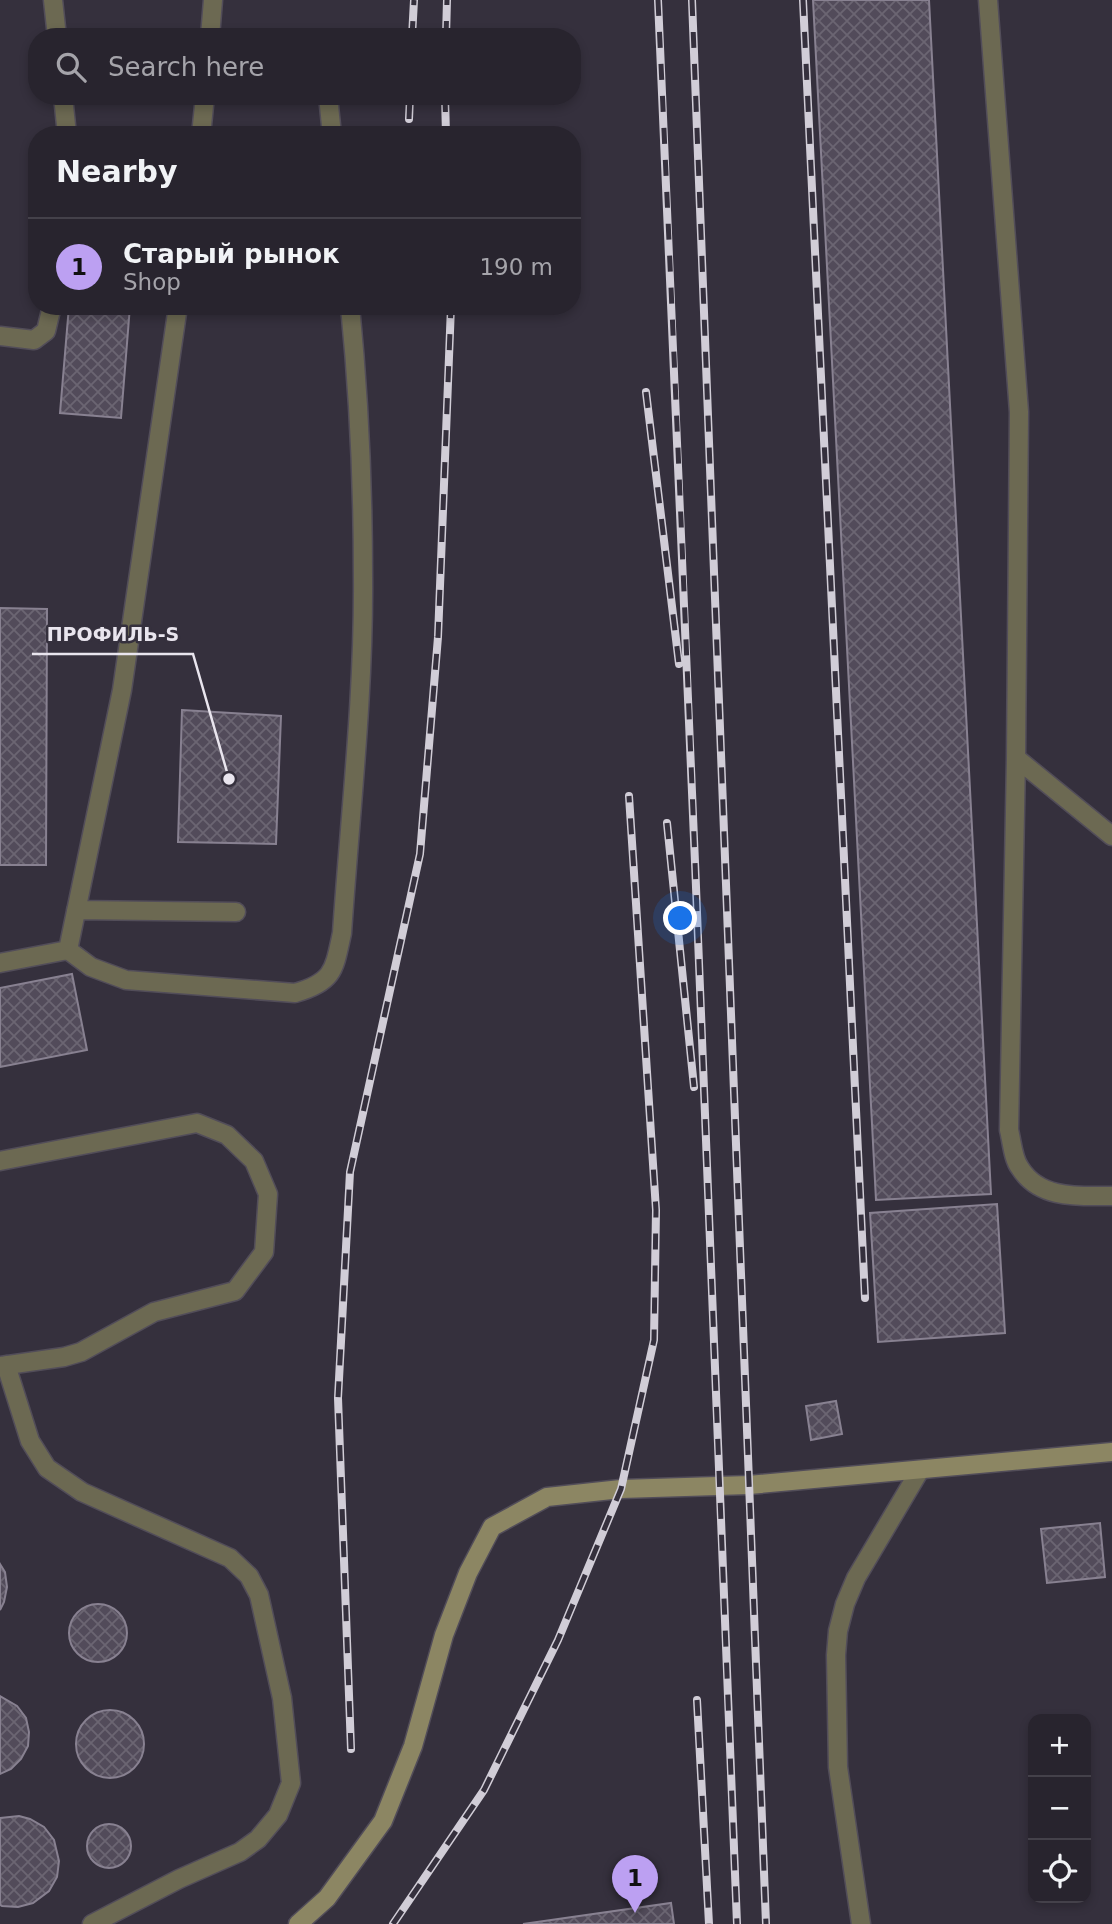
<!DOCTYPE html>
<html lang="en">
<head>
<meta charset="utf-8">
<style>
	body { margin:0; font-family:"DejaVu Sans",sans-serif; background:#34303a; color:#f1f3f6 }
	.controls { position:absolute; right:21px; bottom:21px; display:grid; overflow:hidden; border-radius:14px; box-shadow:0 4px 10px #0003 }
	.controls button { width:63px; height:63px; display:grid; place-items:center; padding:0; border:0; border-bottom:2px solid #44414a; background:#28242e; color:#f1f3f6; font:35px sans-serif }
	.you { position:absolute; left:681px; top:919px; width:24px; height:24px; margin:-18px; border:5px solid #fff; border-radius:50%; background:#1a73e8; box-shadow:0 0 0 10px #1a73e833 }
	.badge { display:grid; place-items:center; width:46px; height:46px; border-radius:50%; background:#bca0f2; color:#111; font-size:23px; font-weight:700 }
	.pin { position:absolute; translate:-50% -58px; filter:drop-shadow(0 2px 4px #0008) }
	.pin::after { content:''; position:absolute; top:37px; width:24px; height:21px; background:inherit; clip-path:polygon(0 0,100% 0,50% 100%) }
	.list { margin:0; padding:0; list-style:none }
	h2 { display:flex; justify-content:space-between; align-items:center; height:91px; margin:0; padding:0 28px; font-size:30px }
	h2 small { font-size:23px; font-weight:400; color:#a5a4aa }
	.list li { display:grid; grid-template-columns:46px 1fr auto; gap:21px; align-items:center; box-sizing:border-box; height:98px; padding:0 28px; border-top:2px solid #44414a }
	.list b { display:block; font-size:26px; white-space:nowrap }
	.list p { margin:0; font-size:23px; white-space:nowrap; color:#a5a4aa }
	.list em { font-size:23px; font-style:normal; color:#a5a4aa }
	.icon { flex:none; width:38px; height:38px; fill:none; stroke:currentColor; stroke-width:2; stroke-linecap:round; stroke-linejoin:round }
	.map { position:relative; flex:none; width:1112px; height:1924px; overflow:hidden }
	.search { position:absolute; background:#28242e; box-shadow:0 4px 10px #0003; left:28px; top:28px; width:553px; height:77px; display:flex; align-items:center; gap:18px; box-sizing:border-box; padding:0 24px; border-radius:28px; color:#a5a4aa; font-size:26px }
	.panel { position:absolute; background:#28242e; box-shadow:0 4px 10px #0003; left:28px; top:126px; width:553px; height:189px; border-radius:28px }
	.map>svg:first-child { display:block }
	.building { fill:url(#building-cross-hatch); stroke:#888191; stroke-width:2 }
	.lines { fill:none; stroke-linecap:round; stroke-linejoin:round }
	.lane-casing { stroke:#524d59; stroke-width:21 }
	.secondary-casing { stroke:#524d59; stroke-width:21 }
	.lane { stroke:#6c6952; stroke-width:18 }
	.secondary { stroke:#8c8663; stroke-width:18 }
	.rail-casing { stroke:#d1cdd7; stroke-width:8 }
	.rail { stroke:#35303d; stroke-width:5; stroke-dasharray:16; stroke-linecap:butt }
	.leader { fill:none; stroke:#e9e5ee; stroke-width:2.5 }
	.callout-dot { fill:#e9e5ee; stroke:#35303d; stroke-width:2.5 }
	.callout-label { font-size:19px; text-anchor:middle; font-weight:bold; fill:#e9e5ee; stroke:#35303d; stroke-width:5; stroke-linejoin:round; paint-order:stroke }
</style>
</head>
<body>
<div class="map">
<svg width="1112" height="1924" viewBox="0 0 1112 1924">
	<defs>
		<pattern id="building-cross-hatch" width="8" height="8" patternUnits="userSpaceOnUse" patternTransform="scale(1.75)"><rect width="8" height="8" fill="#524b5a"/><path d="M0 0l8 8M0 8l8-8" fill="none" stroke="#6b6572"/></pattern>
	</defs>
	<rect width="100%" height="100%" fill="#35303d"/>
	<path class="building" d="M813,0H929L991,1194L876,1200Z
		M69,306H130L121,418L60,413Z
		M0,608L47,609L46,865H0Z
		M182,710L281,716L276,844L178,842Z
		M72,974L87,1050L0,1067V988Z
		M997,1204L1005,1333L878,1342L870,1213Z
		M836,1401L842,1434L811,1440L806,1406Z
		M1100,1523L1105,1577L1047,1583L1041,1529Z
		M0,1564L5,1572L7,1587L4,1602L0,1610Z
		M69 1633a29 29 0 1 1 58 0a29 29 0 1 1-58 0Z
		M0,1696L17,1706L26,1718L29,1732L28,1746L21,1759L11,1769L0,1774Z
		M76 1744a34 34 0 1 1 68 0a34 34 0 1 1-68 0Z
		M19,1816L30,1819L44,1827L54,1840L59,1861L57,1877L49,1891L33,1903L18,1907L2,1906L0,1905V1818Z
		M87 1846a22 22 0 1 1 44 0a22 22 0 1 1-44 0Z
		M671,1903L674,1924H523Z"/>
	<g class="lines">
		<defs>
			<path id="lane" d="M53,0L57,37
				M988,0L1019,412L1016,758L1009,1130C1012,1142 1013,1159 1020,1168C1040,1200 1080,1196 1112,1196
				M210,37L213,0
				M63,96L67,135
				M328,96L332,135
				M201,135L205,96
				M0,336L34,340L46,331L52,306
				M1016,758L1112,836
				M76,910L236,912
				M68,950L122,690L178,306
				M0,963L68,950L91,967L126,980L295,993C334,982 334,970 342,933C350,815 364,696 363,577C363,487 359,396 350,306
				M0,1161L197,1123L227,1135L254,1161L268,1194L264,1252L235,1291L154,1312L81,1352L64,1357L0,1366
				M6,1365L30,1441L47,1468L82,1492L230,1558L249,1576L259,1595L282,1698L291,1783L278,1815L258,1839L240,1852L179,1879L92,1924
				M861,1924L838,1767L836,1655L838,1631L845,1604L856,1578L920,1470"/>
			<path id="secondary" d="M298,1924L327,1898L383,1821L413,1746L444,1635L468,1573L492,1527L547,1497L621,1489L749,1485L1112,1452"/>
		</defs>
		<use href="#lane" class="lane-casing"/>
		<use href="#secondary" class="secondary-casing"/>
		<use href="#lane" class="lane"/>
		<use href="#secondary" class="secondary"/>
		<defs>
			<path id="rail" d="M658,0C688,641 711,1283 737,1924
				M692,0L766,1924
				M803,0L865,1298
				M412,37L414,0
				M446,37L447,0
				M445,96L446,135
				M409,119L410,96
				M646,392L679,664
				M667,823L694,1087
				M697,1700L709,1924
				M351,1749L338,1398L350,1172L420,854L438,637L451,306
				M393,1924L484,1790L558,1640L621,1489L654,1340L656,1210L629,796"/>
		</defs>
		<use href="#rail" class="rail-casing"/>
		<use href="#rail" class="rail"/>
	</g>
	<path class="leader" d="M229 779L193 654H32"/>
	<circle class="callout-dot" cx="229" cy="779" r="7"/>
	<g class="callout-label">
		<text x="113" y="641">ПРОФИЛЬ-S</text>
	</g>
</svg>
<div class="controls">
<button>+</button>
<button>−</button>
<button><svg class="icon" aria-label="locate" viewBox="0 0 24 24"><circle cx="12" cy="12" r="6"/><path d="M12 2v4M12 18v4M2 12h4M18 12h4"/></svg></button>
</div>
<div class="you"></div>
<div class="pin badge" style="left:635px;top:1913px">1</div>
<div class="search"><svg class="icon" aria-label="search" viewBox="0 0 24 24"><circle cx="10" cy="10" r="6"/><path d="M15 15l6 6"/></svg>Search here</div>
<section class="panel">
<h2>Nearby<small></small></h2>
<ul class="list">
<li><span class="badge">1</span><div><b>Старый рынок</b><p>Shop</p></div><em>190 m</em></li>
</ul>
</section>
</div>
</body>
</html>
